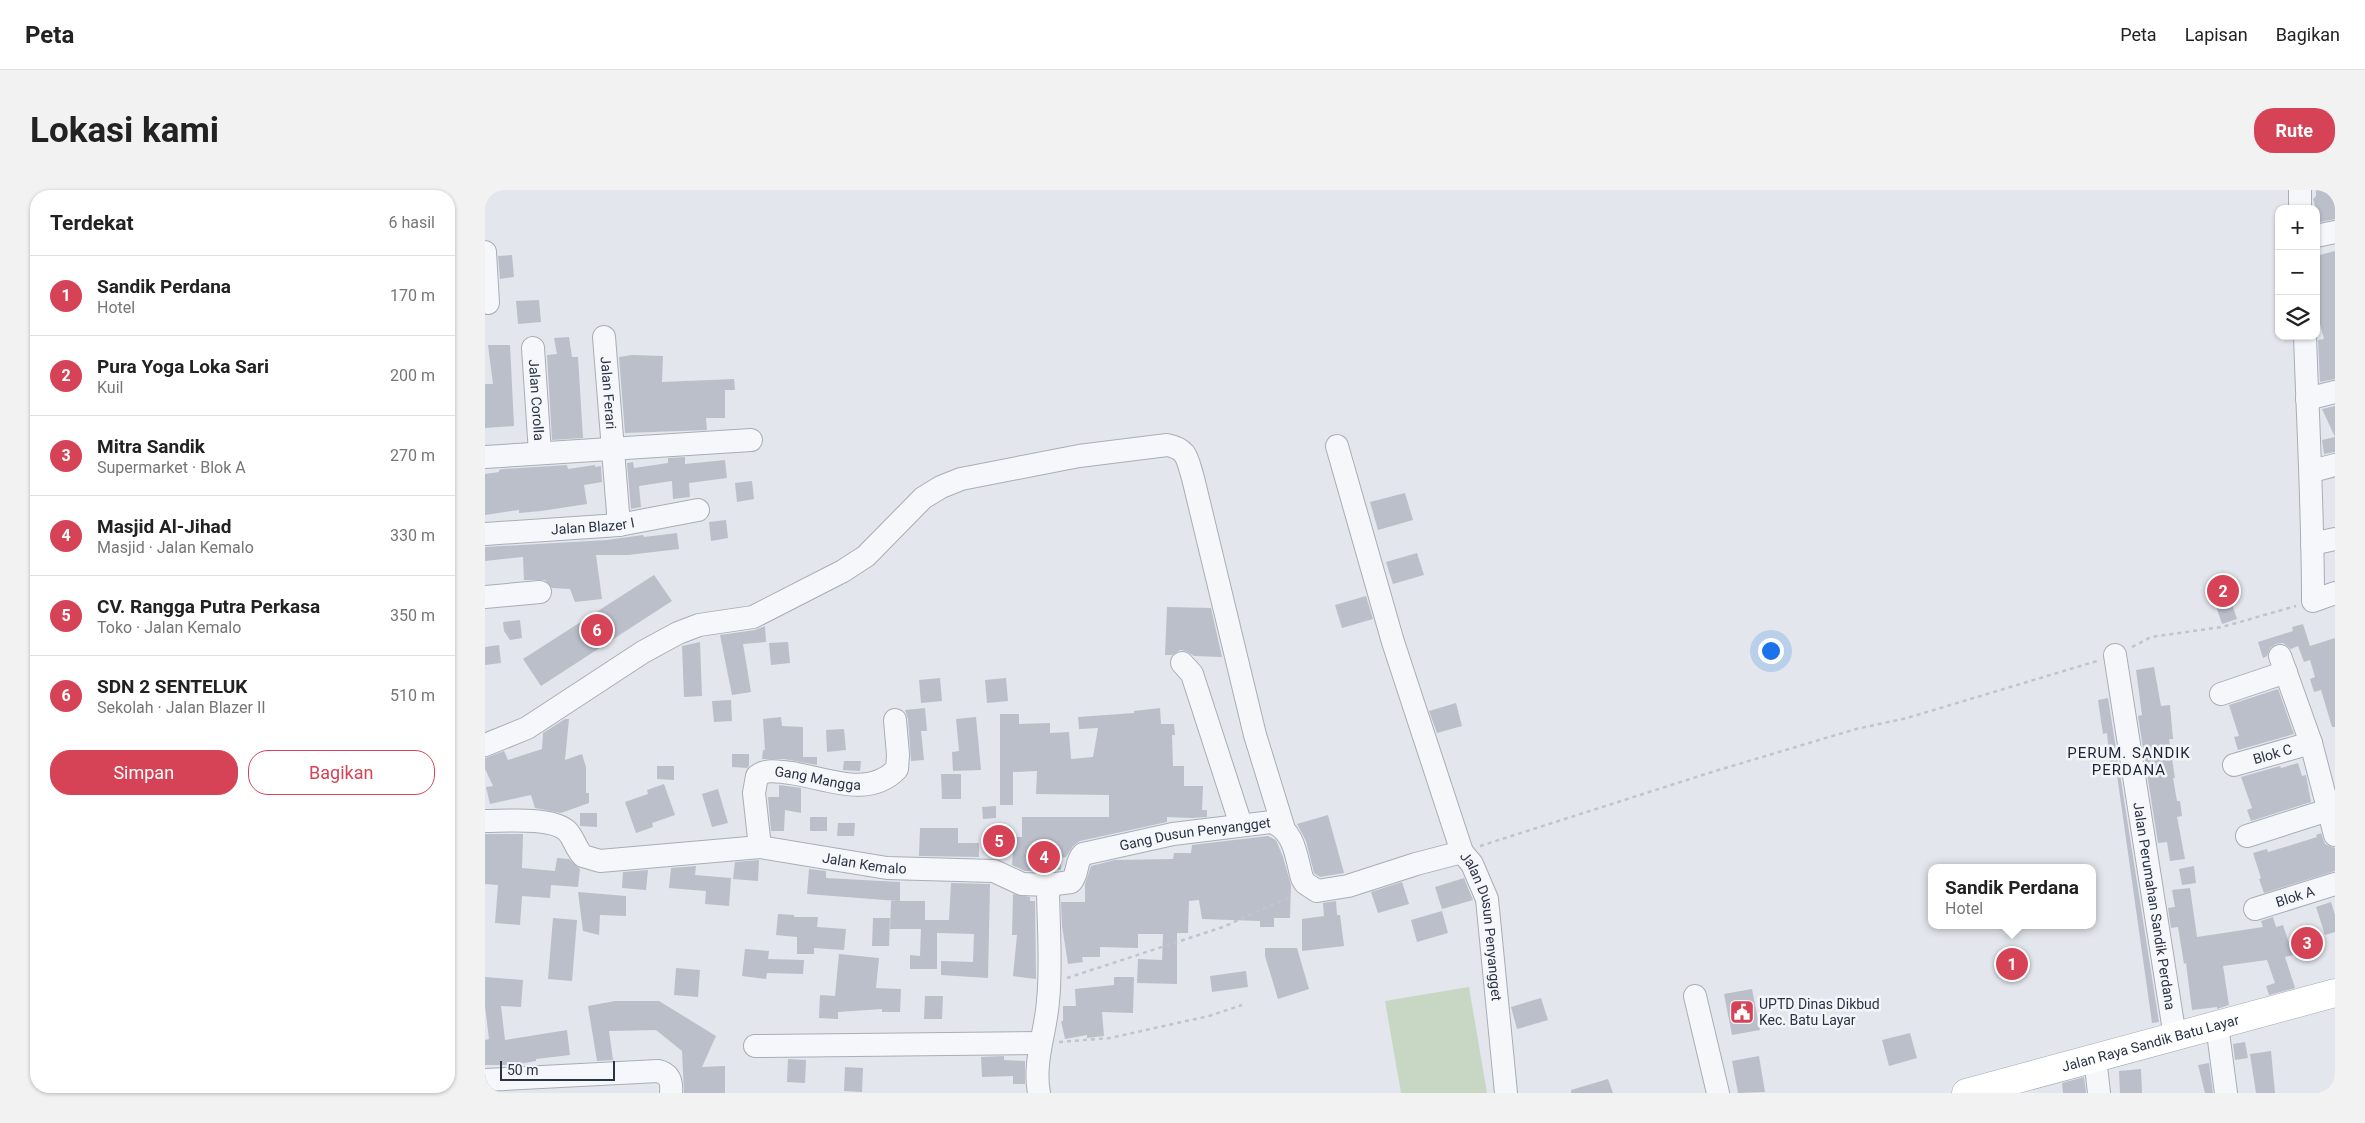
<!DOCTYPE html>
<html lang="id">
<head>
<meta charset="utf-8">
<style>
	body { margin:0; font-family:Roboto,sans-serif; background:#f2f2f2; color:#222 }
	.controls { position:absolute; right:15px; top:15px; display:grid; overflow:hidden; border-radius:10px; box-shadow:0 1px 4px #0004 }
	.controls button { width:45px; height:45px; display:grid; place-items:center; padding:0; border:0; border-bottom:1px solid #e0e0e0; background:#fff; color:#222; font:25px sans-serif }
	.scale { position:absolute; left:15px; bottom:12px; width:115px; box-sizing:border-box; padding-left:5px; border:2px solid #2a3345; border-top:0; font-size:14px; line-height:18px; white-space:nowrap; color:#2a3345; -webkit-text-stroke:4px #f3f5f9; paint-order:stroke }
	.you { position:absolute; left:1285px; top:460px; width:18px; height:18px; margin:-12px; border:4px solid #fff; border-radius:50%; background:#1a73e8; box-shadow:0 0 0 8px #1a73e833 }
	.badge { display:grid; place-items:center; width:32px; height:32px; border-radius:50%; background:#d64356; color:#fff; font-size:16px; font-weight:700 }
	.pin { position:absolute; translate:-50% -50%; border:2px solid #fff; box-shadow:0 1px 5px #0006 }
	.popup { position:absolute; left:1443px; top:674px; width:168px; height:65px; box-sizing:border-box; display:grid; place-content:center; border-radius:10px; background:#fff; filter:drop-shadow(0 1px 4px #0005); font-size:16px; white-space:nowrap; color:#767676 }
	.popup b { font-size:19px; color:#222 }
	.popup::after { content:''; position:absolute; left:50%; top:100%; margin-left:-10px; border:10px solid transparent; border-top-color:#fff }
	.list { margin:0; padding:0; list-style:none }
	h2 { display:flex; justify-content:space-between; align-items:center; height:65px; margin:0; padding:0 20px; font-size:21px }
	h2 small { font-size:16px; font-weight:400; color:#767676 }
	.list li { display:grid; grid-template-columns:32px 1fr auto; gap:15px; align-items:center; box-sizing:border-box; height:80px; padding:0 20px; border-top:1px solid #e0e0e0 }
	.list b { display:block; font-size:19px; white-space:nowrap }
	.list p { margin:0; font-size:16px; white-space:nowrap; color:#767676 }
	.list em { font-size:16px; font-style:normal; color:#767676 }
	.actions { display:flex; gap:10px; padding:15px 20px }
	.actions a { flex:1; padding:11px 0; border:1px solid #d64356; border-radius:20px; text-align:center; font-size:18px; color:#d64356 }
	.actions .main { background:#d64356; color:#fff }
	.icon { flex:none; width:28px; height:28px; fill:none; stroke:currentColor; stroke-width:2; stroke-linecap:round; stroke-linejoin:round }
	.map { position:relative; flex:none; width:1850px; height:903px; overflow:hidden; border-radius:20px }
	header { display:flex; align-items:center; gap:30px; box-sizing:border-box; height:70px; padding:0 25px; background:#fff; border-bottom:1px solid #e0e0e0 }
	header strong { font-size:24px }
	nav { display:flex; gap:28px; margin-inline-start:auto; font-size:18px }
	.intro { display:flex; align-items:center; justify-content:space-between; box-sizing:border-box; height:120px; padding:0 30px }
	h1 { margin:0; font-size:35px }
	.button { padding:12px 22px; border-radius:20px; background:#d64356; color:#fff; font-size:18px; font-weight:700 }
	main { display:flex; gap:30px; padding:0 30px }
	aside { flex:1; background:#fff; border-radius:20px; box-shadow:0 1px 4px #0004 }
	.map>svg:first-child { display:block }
	.green { fill:#c8d6c4 }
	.building { fill:#babfca }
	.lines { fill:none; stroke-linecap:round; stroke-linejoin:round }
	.minor-casing { stroke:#a8adb7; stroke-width:24 }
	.major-casing { stroke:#a2aab8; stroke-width:29 }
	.path { stroke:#c1c4cb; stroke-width:2.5; stroke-dasharray:4 4; stroke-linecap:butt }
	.minor { stroke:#f6f7fa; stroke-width:22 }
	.major { stroke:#fff; stroke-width:28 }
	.labels { text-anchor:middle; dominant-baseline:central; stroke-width:5; stroke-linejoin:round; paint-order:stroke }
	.street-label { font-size:14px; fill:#2a3345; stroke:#f3f5f9 }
	.poi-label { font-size:14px; fill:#2a3345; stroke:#f3f5f9; text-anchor:start }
	.neighbourhood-label { font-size:15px; letter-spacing:1px; fill:#1c2436; stroke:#f3f5f9 }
</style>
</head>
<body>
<header>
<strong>Peta</strong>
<nav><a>Peta</a><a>Lapisan</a><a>Bagikan</a></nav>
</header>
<div class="intro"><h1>Lokasi kami</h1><a class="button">Rute</a></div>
<main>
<aside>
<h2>Terdekat<small>6 hasil</small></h2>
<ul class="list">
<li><span class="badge">1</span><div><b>Sandik Perdana</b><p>Hotel</p></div><em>170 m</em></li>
<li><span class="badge">2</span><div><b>Pura Yoga Loka Sari</b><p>Kuil</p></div><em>200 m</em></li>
<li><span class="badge">3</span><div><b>Mitra Sandik</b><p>Supermarket · Blok A</p></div><em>270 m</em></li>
<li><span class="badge">4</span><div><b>Masjid Al-Jihad</b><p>Masjid · Jalan Kemalo</p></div><em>330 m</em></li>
<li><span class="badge">5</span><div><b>CV. Rangga Putra Perkasa</b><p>Toko · Jalan Kemalo</p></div><em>350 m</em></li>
<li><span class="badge">6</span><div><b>SDN 2 SENTELUK</b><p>Sekolah · Jalan Blazer II</p></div><em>510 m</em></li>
</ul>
<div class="actions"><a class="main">Simpan</a><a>Bagikan</a></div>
</aside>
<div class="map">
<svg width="1850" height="903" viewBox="0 0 1850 903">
	<rect width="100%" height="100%" fill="#e3e6ec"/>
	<path class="green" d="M984,797L1002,903H916L900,811Z"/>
	<path class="building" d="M1831,0H1850V29L1831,33V19L1828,9L1831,6Z
		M1850,61V189L1835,192L1833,150L1839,149L1831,119V66Z
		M27,65L29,87L15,89L13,66Z
		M54,110L56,132L33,134L31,111Z
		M84,147L87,167H93L98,248L67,250L62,165L72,164L69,148Z
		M3,155H25L29,236L0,238V194H8Z
		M147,165L178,166L177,192L249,189L250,200H240V228H221L222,240L140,243L134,167Z
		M1850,216V262L1839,264L1837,250L1850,247L1837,219Z
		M200,267V274L240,270L242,288L204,293L205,307L188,309L187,291L154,296L156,317L146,319L142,273L148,272L149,278L183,273V268Z
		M82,275L83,279L110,275V277L116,276L117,292L99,295L102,314L56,321L34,323V320L0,325V284L14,282V280L18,279Z
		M267,291L269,309L252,312L250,293Z
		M920,303L928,330L893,340L885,312Z
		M241,330L243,348L226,351L224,332Z
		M192,343L194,359L143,365H111L117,409L90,412L85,399L67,398L60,390H39L38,367L0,371V357L122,350L158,345L159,347Z
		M932,363L939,385L908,394L901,372Z
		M169,385L187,411L56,496L38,469Z
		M881,406L888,429L857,438L850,415Z
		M1745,408L1752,429L1737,434L1730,413Z
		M682,417L726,418L737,467L709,466L701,461L695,460L687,465H680Z
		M35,430L37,448L25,450L19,441L18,432Z
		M1818,434L1825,456L1850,448V537H1847L1836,500L1829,502L1825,489L1830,487L1825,470L1819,472L1813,456L1806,459L1798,453L1791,454L1785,458L1782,466L1778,468L1773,452L1808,441L1807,437Z
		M280,436L281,452L258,454L266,502L247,505L235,445L270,440Z
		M215,452L217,506L199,507L197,456Z
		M303,452L305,473L286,475L284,453Z
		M14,455L16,473L0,475V457Z
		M1669,477L1676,516L1685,515L1688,549H1684L1690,588H1688L1692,611H1695L1697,626L1692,627L1700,669L1685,671L1682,652L1673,653L1653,526L1657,525L1651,480Z
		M455,488L457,511L436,513L434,490Z
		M521,488L523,511L502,513L500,490Z
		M1793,499L1809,544L1753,560L1749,547L1754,546L1744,515Z
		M1623,508L1674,832L1667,833L1632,585L1626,586L1622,543L1618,544L1616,531L1613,510Z
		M246,510L247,531L229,532L227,511Z
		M971,513L977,536L952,543L944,521Z
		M440,518L442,541H436L439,570L426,571L423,529L420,520Z
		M675,518L676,534H689L690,545H687L688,576H699V596H718L717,620H722V627L707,628L682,627V632L595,651L588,656L581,667L572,669H576V680L540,681L527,675L529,647H537V627H624V605L551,604L552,581L528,582V615H515V524H534V534L565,533V543L584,542L586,569L608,567L613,538L594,539L593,527L649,523V521Z
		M296,527L297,536L318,537V567H332V575L299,569H277L278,560H280L278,529Z
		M491,527L496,580L468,581L467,562L474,561L471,529Z
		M80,529H84L80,570L97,564L101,577V603H104V613L76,623L50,618L46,605L5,614L1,597L8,596L0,579V568L19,561L23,570L57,559L58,543Z
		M359,539L361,560L342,562L341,540Z
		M247,564H264V576L262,578L247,577Z
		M359,571H376L375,581L358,580Z
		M1813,573L1817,586L1821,585L1826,612L1766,631L1762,620L1767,618L1756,587L1795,576L1796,578Z
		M172,576H189V590L172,589Z
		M456,584H476V609H457Z
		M179,594L190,625L167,633L168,637L151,643L140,612L163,604L162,600Z
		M294,595L316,598V623L300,620L299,641H286L283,607H294Z
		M233,599L243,633L227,637L217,604Z
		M511,616V628L498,629L497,617Z
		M95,623H112V637L95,636Z
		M843,625L859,683L835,687L829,683L821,651L812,634Z
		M325,627H342V641H325Z
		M353,633H370L369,646H352Z
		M435,638H473V653H494V667L434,666Z
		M1836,643L1840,654L1850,658V681L1779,703L1774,689L1776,688L1768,663L1782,659L1783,662L1800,657L1832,647L1831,645Z
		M0,644H38L37,678L70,681L72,668L84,669L95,679L93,697L66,695L65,708L37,706L35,735L10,733L13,695L0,694Z
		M783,646L791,650L798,667L806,695L805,728H789V737H775V731L717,729L714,710L704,711L703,743H692V794L652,793L653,769L677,770L678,744H653V758L615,757V767H597L598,772L583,774L577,736L576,712H600V694L606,676L630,670L688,669L689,663H706L707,655Z
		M274,670L273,691L248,689L250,672Z
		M211,676L210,685L246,688L244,716L220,714L221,701L184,698L186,678Z
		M1709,676L1711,693L1697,695L1694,679Z
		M324,679L341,681V688L415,692V711H440V730H464L466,693L505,694L503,788L456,785V771L488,772L489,744L452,743V779H425V765L435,766L436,739H405L406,711H413L322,704Z
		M163,680L161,700L137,698L138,682Z
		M979,688L988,710L957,719L950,697Z
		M917,692L924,714L893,723L886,702Z
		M1705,698L1712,747L1778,737L1776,731L1788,727L1791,737L1798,735L1808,765L1800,767L1810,798L1784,805L1781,796L1790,793L1782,770L1738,776L1744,815L1732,819V817L1707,820L1701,773L1699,774L1693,737L1686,738L1683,718L1690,717L1687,700Z
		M93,702L141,706V726L115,725L114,745L98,741Z
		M528,704L545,707V711H550L551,789L528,786L532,745H527Z
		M851,711L852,725H855L859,756L817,761V729L839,726L838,713Z
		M1846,712L1850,725V742L1840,745L1831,717Z
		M957,721L963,743L932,752L926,730Z
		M293,724L309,725V727H333L332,737L361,739L359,760L329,758V764H312V747L291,745Z
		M68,728L92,730L87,791L63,789Z
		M388,728H405L404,756H387Z
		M780,758H812L824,799L793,809L780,766Z
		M260,759L284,761L283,769L319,770L318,784L282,783L281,789L257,786Z
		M354,764L394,768L391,798L416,799L415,822H397V819L353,822V829L334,828L335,805L350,806Z
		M191,778L215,780L213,807L189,805Z
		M761,781L763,797L727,802L725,786Z
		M0,787L38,790L36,817L16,816L20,850L82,840L85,865L51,869V871L28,875H0V850L4,849L0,816Z
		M629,787H649L648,823L617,822L619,846L602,848V845L580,849L576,831H578V816H591L590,799L629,795Z
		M1267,799L1275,840L1247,845L1239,804Z
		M440,806H458L457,829H439Z
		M1056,808L1063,830L1032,839L1026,817Z
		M130,811H174L231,846L217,877L240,876V903H199L197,861L171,840L124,841L128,870L112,871L103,816Z
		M1425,843L1432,868L1404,876L1397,850Z
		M1760,852L1763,868L1750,870L1748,854Z
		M1786,861L1790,903H1771L1765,864Z
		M519,866V870L540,871V894H528V886L497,887L496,867Z
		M1274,866L1280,902L1253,903L1247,871Z
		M303,869L321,870L320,893L302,892Z
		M1724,873L1728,903H1720L1713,875Z
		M360,877L378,878L377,902L359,901Z
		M1656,879L1657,903H1635L1634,881Z
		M1599,887L1601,903H1578L1577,893Z
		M1123,889L1128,903H1086V900Z"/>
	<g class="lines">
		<defs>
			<g id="minor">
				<path d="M1815,0V19"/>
				<path d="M1831,46L1850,42"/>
				<path d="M0,62L3,113"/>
				<path d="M1820,146C1823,235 1828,322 1828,411L1850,403"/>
				<path id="s1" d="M119,147L134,335"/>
				<path id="s2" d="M48,158L55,263"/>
				<path d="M1822,209L1850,202"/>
				<path d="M852,256L908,452L977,662"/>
				<path d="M0,267L266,250"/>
				<path d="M1827,281L1850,275"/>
				<path id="s3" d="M0,344L134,335L213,320"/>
				<path d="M1827,354L1850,349"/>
				<path d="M0,407L55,402"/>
				<path id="s4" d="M1630,465L1690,847"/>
				<path d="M1795,466L1826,553L1850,645"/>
				<path d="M697,473L707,484L756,635"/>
				<path d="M1736,504L1801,482"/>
				<path d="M0,555L42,538L158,462L193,443L214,435L268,427L358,381L381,366L438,308L456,297L476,289L594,266L682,255C703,259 702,269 708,288L770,545L798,636"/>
				<path id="s5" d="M1749,575L1826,553"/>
				<path id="s6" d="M0,631C21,631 65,627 81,640C89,647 90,658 98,666L115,671L275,657L402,678L509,681L537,694L563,695C563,734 567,773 563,811C561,842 548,871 554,903"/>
				<path d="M1762,646L1843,620"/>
				<path id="s7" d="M275,657L269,603L272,586C280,580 288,581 298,582C336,585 381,611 412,579L413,565L410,530"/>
				<path id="s8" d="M563,695L586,692C594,683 590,672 598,664L688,644L787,632C810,641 811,667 817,688L820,693L832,701L863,696L931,674L977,662L987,674L1002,709L1021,903"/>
				<path id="s9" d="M1770,719L1850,694"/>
				<path d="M1210,806L1233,903"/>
				<path d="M1732,835L1741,903"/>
				<path d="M270,856L555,853"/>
				<path d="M1610,867L1614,903"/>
				<path d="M0,890L173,881C185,884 187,892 186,903"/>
			</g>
			<g id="major">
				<path id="s10" d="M1481,903L1850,803"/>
			</g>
		</defs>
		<use href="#minor" class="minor-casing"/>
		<use href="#major" class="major-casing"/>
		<path class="path" d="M1647,457L1666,447L1737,437L1811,416
			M995,656L1227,582L1371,539L1422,528L1612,471
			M582,788L738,737L807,706
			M574,852L625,848L724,826L757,815"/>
		<use href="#minor" class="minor"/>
		<use href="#major" class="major"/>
	</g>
	<defs>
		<symbol id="civic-square" viewBox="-11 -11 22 22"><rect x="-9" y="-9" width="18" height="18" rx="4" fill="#d64356" stroke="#f3f5f9"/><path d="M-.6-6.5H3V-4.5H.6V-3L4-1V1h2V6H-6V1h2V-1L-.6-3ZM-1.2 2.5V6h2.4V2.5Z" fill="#fff"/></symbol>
	</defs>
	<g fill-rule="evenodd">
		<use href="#civic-square" x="1243" y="808" width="28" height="28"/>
	</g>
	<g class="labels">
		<g class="street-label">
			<text stroke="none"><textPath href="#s1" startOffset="56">Jalan Ferari</textPath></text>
			<text stroke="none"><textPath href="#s2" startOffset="52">Jalan Corolla</textPath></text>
			<text stroke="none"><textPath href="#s3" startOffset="108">Jalan Blazer I</textPath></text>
			<text stroke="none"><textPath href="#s5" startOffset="40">Blok C</textPath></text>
			<text stroke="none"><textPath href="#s7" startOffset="134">Gang Mangga</textPath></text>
			<text stroke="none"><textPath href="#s8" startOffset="168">Gang Dusun Penyangget</textPath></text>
			<text stroke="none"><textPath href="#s6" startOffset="398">Jalan Kemalo</textPath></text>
			<text stroke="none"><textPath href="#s9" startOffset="42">Blok A</textPath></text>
			<text stroke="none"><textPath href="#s4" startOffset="254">Jalan Perumahan Sandik Perdana</textPath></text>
			<text stroke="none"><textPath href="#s8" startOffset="562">Jalan Dusun Penyangget</textPath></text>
			<text stroke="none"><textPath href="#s10" startOffset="191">Jalan Raya Sandik Batu Layar</textPath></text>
		</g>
		<g class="poi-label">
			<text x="1274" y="814">UPTD Dinas Dikbud<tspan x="1274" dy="16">Kec. Batu Layar</tspan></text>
		</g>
		<g class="neighbourhood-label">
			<text x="1644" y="563">PERUM. SANDIK<tspan x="1644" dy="17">PERDANA</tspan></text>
		</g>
	</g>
</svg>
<div class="controls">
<button>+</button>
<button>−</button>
<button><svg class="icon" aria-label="layers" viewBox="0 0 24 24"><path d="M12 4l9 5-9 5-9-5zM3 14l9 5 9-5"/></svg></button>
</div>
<div class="scale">50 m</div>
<div class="you"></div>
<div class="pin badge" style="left:1527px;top:774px">1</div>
<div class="popup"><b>Sandik Perdana</b>Hotel</div>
<div class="pin badge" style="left:1738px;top:401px">2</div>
<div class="pin badge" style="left:1822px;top:753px">3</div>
<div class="pin badge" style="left:559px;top:667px">4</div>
<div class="pin badge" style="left:514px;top:651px">5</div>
<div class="pin badge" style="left:112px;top:440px">6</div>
</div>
</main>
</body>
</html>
